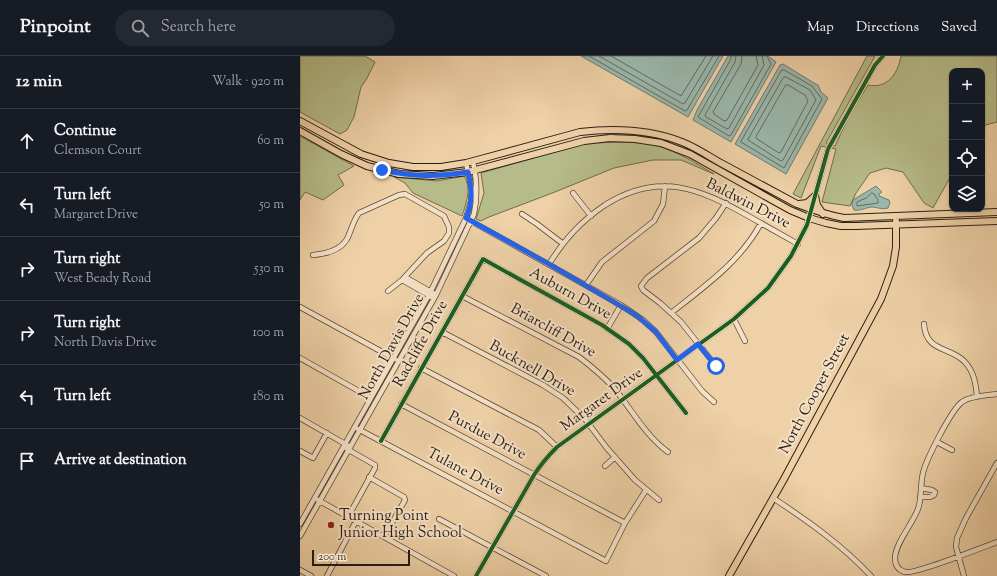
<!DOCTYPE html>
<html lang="en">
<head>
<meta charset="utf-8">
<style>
	body { margin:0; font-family:"Sorts Mill Goudy",serif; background:#242831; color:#f1f3f6 }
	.controls { position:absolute; right:12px; top:12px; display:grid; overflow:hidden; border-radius:8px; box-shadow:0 1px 3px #0004 }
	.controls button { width:36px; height:36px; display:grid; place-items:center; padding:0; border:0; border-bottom:1px solid #363941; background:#171b24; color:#f1f3f6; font:20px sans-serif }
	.scale { position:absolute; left:12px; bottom:10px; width:98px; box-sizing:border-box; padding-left:4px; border:2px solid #2b1e14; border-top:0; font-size:11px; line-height:14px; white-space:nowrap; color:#2b1e14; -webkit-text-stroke:3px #f5e1c6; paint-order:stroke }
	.stop { position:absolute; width:12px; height:12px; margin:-9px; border:3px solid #2563eb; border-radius:50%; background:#fff }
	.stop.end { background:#2563eb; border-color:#fff; box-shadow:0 1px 4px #0008 }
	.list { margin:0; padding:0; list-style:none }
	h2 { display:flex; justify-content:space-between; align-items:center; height:52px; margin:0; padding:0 16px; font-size:17px }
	h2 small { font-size:13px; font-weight:400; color:#9ea1a6 }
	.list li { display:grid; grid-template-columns:26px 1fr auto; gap:12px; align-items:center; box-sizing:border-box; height:64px; padding:0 16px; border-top:1px solid #363941 }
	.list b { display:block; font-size:15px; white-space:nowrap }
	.list p { margin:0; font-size:13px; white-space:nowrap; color:#9ea1a6 }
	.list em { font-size:13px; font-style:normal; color:#9ea1a6 }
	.icon { flex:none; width:22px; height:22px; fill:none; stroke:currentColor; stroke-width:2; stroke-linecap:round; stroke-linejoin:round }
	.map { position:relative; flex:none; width:697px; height:520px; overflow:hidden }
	header { display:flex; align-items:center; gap:24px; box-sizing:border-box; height:56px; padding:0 20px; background:#171b24; border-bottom:1px solid #363941 }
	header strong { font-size:19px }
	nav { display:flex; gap:22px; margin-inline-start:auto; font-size:14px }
	.search { width:280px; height:36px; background:#242831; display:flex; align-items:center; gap:10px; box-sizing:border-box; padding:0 14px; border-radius:22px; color:#9ea1a6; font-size:15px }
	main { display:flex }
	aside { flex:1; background:#171b24 }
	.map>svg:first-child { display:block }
	.green { fill:#b6bc89; stroke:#706d4e }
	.water { fill:#9ab7ac; stroke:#6e7a6f }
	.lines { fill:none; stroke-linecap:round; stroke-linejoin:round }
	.shore { stroke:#626a60; stroke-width:1 }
	.minor-casing { stroke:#5c4b39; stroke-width:6 }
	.major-casing { stroke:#2b1e14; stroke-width:8 }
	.minor { stroke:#f5e1c6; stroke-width:4.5 }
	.major { stroke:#efd1a7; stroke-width:6 }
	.cycleway-casing { stroke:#f5e1c6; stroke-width:6 }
	.cycleway { stroke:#1b5e20; stroke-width:4 }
	.route { stroke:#2563eb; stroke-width:5 }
	.poi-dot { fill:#8f2418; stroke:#f5e1c6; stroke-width:1.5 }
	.labels { text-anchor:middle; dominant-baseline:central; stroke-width:4; stroke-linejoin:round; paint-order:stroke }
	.street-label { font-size:15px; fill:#2b1e14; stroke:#f5e1c6 }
	.poi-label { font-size:15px; fill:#2b1e14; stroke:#f5e1c6; text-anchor:start }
</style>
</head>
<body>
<header>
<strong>Pinpoint</strong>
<div class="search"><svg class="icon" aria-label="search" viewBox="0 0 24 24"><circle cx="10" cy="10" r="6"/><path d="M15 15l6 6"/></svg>Search here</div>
<nav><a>Map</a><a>Directions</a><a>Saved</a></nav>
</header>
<main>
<aside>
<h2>12 min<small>Walk · 920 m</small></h2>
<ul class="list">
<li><svg class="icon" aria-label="ahead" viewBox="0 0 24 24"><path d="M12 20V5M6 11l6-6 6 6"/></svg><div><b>Continue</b><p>Clemson Court</p></div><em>60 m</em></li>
<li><svg class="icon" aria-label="left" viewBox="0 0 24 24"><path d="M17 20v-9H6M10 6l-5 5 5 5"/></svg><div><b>Turn left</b><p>Margaret Drive</p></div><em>50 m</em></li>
<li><svg class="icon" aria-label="right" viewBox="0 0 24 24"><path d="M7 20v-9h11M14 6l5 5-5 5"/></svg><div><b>Turn right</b><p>West Beady Road</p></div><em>530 m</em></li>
<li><svg class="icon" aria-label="right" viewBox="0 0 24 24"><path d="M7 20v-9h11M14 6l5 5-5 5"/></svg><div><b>Turn right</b><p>North Davis Drive</p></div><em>100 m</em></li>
<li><svg class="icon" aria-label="left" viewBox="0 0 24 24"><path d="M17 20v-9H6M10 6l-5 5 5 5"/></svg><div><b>Turn left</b></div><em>180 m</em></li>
<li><svg class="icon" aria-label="arrive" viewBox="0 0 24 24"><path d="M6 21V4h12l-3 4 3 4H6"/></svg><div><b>Arrive at destination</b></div></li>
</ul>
</aside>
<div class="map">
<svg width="697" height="520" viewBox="0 0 697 520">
	<rect width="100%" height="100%" fill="#efd1a7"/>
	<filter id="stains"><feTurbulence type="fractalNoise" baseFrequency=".005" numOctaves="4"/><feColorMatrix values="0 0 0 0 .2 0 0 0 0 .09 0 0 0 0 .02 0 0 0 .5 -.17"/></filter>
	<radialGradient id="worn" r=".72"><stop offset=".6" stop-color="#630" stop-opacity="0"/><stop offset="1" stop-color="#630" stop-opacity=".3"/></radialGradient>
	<path class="green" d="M0,0H65L75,6L66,24L61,31L54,61L47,74L40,78L0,56Z
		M567,0H575L526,87L535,90L550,58L568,29C588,33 598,17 601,0H697V66L682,70V15H652V118L633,152L624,147L603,116L586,112L570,117L556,137L550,150L522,146L536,93L521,90L501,142L493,138Z
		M0,80L54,110L38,119L44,129L23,144L5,136L0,144Z
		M286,87C308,87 336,84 358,90C378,96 396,107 414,118L381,104H353L314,112L255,136L189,161L181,165L176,163L184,137L181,117Z
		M164,120C172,132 166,148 162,160L113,137L105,127L94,121L137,125Z"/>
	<path class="water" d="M281,0H423L388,61Z
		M428,0H468L476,6L431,86L393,64L397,54Z
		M483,8L514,27L518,29L521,36L528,42L486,118L435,88L480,9Z
		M576,130L582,136L579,138V140L589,144L590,147L588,152C582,154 577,151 571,151C565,152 560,155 554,154L552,149L553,144Z"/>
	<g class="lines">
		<path class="shore" d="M289,0L385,55L387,54L419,0
			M299,0L383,48L385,47L413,0
			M311,0L381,40L406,0
			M431,0V3L398,61L429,80L431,79L471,8L467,0
			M436,0L435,6L405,59L406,61L427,73L429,72L464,9L462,0
			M442,0L441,8L413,56L414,58L424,65L427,64L458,9L456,0
			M482,14H484L512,30L522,43L484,112L441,86Z
			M484,21H486L510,34L516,44L483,104L481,105L448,84Z
			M486,29H488L505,39L508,45L481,96L479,97L457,83L456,81Z
			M572,137L574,138L578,144V147L557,150V146L566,142Z"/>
		<defs>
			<path id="minor" d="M273,137L291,160
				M222,158L237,168L262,187
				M169,164L321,249L343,264L356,276L402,335L414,346
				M13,199C25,198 40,195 47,183C51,175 53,165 59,157L99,139L105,138L144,160L149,171V177L144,185L127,197L102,224L88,235
				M249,208C265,183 280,166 305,149C359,115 399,132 450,161C466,170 482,179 498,188
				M105,221L133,237
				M102,224L132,241
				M286,229L302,206L354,165L363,148L365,130
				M162,240L279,301C292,311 303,320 314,332C332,354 345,379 368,396
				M0,251L95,303
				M371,257C405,230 440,206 461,167
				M434,263L445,285
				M624,268C626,297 650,290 665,306C674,316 676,328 677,341
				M307,273L321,249
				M142,276L243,329L263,342L285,363L306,391L335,424L359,444
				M0,302L71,342
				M416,310L381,266L360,247L343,234L341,230L347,222L399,182L416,162L426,147
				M121,312L239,374L257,391
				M697,338C688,339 669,340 662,346C651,354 626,404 623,417C620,429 622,442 618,453C613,467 595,488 595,502C595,509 598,514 605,516C614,519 683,491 697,486
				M101,348L325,467
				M0,362L47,389
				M58,373L306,505L325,467L346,434
				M81,385L183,203L302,269L329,288L343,302L386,357
				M637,386L652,394
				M47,393L75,409V412L48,461
				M0,395L13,402L27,377
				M305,410L315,401
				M69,421L104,441L105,444L84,481
				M620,441H630L634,439L635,436L632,434L621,432
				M473,442C508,465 542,489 571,520
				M18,444L154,520
				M139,463L246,520
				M0,468L129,239L166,162L171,145L172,134L166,107
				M0,480L136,239L174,158C178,139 177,124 173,106
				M0,514L11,520
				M27,520L56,465
				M176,520L234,419C241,408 248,400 257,391L434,263L468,232L491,200L507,169L528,93L575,9L583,0
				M664,520L656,491L657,482L666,462L697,407"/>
			<path id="major" d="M0,65L61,98L89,107L113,111H141L166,107L280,76C315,72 349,73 382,86C395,91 407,99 419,106C445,120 471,134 497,148C513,154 527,159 544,162L697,156
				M0,75L41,98L67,110L99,118L133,120L168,116L284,85L310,82L335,83L361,87L390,98L490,154L509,162L526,167L541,170H556L697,165
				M515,140L517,149L523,158
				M499,148L507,147L515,140
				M429,520L484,423L581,243L593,210L596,191V165"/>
		</defs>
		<use href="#minor" class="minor-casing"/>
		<use href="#major" class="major-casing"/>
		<use href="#minor" class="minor"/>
		<use href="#major" class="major"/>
		<defs>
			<path id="cycleway" d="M81,385L183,203L302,269L329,288L343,302L386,357
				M176,520L234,419C241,408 248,400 257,391L434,263L468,232L491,200L507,169L528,93L575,9L583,0"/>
		</defs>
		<use href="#cycleway" class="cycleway-casing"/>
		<use href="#cycleway" class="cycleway"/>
	</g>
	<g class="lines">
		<path class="route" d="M82,114C115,121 136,121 168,116C172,132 173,146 166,162L249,208L336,259L356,276L377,304L398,288L416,310"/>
	</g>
	<circle class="poi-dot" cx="31" cy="469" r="4"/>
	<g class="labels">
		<g class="street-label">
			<text transform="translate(448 148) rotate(27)">Baldwin Drive</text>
			<text transform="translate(270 238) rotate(29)">Auburn Drive</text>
			<text transform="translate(253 275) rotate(29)">Briarcliff Drive</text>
			<text transform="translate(121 288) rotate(-61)">Radcliffe Drive</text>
			<text transform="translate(92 291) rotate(-61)">North Davis Drive</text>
			<text transform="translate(232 313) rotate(30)">Bucknell Drive</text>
			<text transform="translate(515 338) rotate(-62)">North Cooper Street</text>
			<text transform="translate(302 344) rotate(-36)">Margaret Drive</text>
			<text transform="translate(187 380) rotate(28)">Purdue Drive</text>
			<text transform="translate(165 416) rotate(28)">Tulane Drive</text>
		</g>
		<g class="poi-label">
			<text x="39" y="460">Turning Point<tspan x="39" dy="17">Junior High School</tspan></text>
		</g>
	</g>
	<rect width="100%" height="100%" filter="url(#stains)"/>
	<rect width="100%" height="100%" fill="url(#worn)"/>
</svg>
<div class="controls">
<button>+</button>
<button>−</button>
<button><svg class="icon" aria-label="locate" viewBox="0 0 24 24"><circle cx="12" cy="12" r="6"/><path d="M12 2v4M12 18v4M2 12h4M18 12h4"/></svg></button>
<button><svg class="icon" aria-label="layers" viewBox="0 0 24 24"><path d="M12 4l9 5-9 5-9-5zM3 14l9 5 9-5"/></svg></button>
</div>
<div class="scale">200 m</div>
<div class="stop" style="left:416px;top:310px"></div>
<div class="stop end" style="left:82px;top:114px"></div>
</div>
</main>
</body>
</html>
